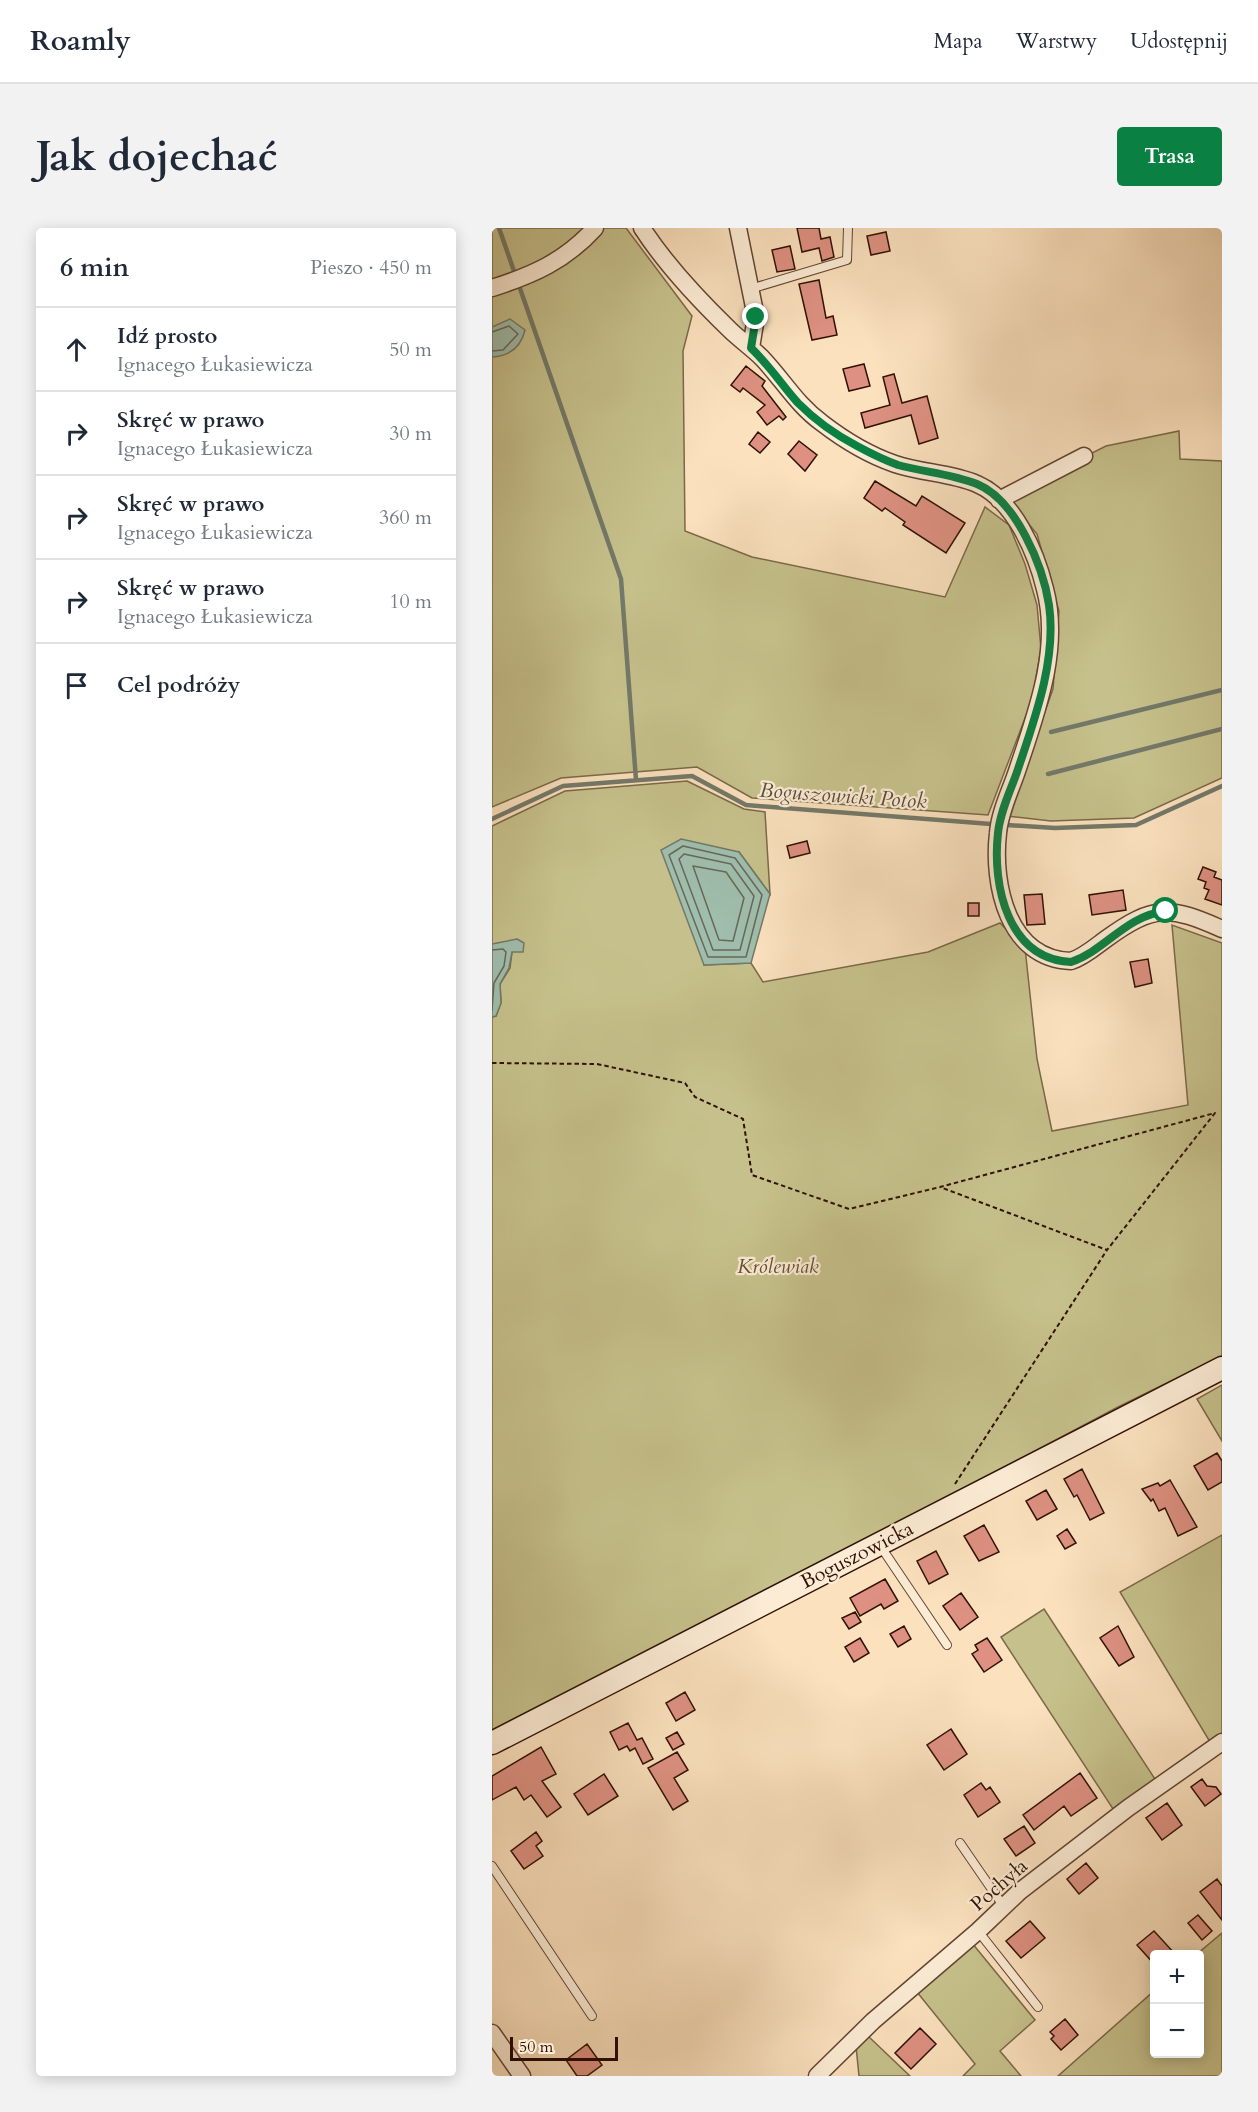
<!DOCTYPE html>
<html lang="pl">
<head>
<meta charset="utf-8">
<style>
	body { margin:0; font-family:Cardo,serif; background:#f2f2f3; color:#1f2937 }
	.controls { position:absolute; right:18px; bottom:18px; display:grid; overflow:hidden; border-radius:6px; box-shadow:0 3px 15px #0003 }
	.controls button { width:54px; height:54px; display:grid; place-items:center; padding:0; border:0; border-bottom:2px solid #e0e1e3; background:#fff; color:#1f2937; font:30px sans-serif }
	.scale { position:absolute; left:18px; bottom:15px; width:108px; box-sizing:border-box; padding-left:6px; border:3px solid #301104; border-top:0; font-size:16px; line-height:21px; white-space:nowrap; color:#301104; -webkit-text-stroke:4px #fcecd5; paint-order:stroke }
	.stop { position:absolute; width:18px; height:18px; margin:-14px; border:4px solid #0b8043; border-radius:50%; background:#fff }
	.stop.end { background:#0b8043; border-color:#fff; box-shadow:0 2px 6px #0008 }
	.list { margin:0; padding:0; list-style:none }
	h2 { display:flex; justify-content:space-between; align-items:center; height:78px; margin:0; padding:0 24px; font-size:26px }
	h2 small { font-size:20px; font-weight:400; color:#747a83 }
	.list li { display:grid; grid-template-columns:39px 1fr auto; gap:18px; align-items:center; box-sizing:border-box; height:84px; padding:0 24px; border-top:2px solid #e0e1e3 }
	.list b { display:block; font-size:22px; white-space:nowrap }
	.list p { margin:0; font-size:20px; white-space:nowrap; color:#747a83 }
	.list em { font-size:20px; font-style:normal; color:#747a83 }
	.icon { flex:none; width:33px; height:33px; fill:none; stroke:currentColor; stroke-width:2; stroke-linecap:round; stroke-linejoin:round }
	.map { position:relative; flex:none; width:730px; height:1848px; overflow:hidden; border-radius:6px }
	header { display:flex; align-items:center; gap:36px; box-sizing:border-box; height:84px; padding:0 30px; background:#fff; border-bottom:2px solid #e0e1e3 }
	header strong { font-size:28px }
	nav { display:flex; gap:33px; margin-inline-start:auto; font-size:21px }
	.intro { display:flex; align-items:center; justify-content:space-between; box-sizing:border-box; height:144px; padding:0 36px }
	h1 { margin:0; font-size:42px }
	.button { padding:15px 27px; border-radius:6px; background:#0b8043; color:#fff; font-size:21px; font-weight:700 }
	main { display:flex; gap:36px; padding:0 36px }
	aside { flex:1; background:#fff; border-radius:6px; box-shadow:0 3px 15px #0003 }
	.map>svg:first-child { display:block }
	.green { fill:#c6c18c; stroke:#7b6948; stroke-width:1.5 }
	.water { fill:#9fbead; stroke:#737969; stroke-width:1.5 }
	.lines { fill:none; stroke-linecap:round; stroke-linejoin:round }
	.shore { stroke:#686858; stroke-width:1.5 }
	.stream { stroke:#737969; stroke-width:4.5 }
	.building { fill:#de9182; stroke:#301104; stroke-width:1.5 }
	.lane-casing { stroke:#634532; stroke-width:10 }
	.street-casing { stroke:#634532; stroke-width:19 }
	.secondary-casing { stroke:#301104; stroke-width:25 }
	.path { stroke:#301104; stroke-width:2; stroke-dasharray:4.5 3; stroke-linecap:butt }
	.lane { stroke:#fcecd5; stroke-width:8 }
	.street { stroke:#fcecd5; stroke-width:16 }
	.secondary { stroke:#fcecd5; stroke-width:22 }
	.route { stroke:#0b8043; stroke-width:8 }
	.labels { text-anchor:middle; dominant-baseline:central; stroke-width:4.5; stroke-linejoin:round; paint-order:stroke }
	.park-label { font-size:20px; font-style:italic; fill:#644f34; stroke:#fcecd5 }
	.street-label { font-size:20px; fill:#301104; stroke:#fcecd5 }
	.water-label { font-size:21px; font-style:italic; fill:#574e3f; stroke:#fcecd5 }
</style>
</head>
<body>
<header>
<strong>Roamly</strong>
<nav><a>Mapa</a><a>Warstwy</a><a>Udostępnij</a></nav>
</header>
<div class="intro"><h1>Jak dojechać</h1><a class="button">Trasa</a></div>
<main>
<aside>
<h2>6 min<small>Pieszo · 450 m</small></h2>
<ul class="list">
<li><svg class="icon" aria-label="ahead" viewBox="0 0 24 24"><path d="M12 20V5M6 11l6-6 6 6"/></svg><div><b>Idź prosto</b><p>Ignacego Łukasiewicza</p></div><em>50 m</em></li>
<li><svg class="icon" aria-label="right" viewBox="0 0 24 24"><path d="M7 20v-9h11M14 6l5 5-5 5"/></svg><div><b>Skręć w prawo</b><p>Ignacego Łukasiewicza</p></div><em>30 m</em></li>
<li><svg class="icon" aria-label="right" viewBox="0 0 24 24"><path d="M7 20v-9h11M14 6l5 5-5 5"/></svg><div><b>Skręć w prawo</b><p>Ignacego Łukasiewicza</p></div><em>360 m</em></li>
<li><svg class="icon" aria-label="right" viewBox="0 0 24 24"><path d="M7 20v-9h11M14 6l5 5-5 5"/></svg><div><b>Skręć w prawo</b><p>Ignacego Łukasiewicza</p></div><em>10 m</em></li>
<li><svg class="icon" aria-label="arrive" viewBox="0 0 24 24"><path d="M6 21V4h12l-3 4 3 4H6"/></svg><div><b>Cel podróży</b></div></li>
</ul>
</aside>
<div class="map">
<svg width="730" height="1848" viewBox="0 0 730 1848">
	<rect width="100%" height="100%" fill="#fbe1be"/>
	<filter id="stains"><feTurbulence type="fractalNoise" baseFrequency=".00333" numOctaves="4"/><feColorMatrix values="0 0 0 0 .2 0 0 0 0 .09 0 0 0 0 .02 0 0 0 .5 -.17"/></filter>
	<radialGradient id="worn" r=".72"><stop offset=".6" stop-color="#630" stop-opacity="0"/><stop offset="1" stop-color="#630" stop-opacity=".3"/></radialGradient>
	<path class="green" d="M0,0H134L200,88L191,123L193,303L260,329L453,369L493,279L517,297L533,336L545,377L549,421L540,472L496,587L260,570L205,539L69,550L0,579Z
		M687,203L688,231L730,233V550L642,590L559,593L515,588L561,461L567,383L545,306L514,268L614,218Z
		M195,553L252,581L273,584L278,666L247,624L212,737L259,735L271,754L436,724L508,695L533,720L545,831L560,903L696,877L680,697L730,715V1128L626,1179L394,1302L0,1502V789L4,788L9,775L8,756L18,740L20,724L9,715L0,716V598L73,563Z
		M730,1157V1213L705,1171Z
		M730,1307V1506L718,1514L628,1364Z
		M552,1381L663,1551L623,1584L509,1409Z
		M730,1705V1848H566L662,1763V1826H708V1726H705Z
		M480,1715L543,1792L508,1823L529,1848H471L483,1836L425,1764Z
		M376,1808L418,1848H367L364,1818Z"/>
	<path class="water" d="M18,91L33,102C29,119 17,128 0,129V99Z
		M189,611L247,624L278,666L259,735L212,737L169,622Z
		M25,711L32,715L31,724H20L17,740L8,756L9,775L4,788L0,789V716Z"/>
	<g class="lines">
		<path class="shore" d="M0,104L17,98L26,106L11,122L0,123
			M191,618L243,630L270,667L254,729H216L177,627Z
			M192,626L239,636L262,668L248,722H221L187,631Z
			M201,638L234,644L252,670L241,713L227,712Z
			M0,722L11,721L14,724L12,738L2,755L0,782"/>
		<path class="stream" d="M7,0L129,351L144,552
			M559,504L730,462
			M556,546L730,501
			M0,591L71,558L200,548L254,577L499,596
			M515,597L563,600L644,597L730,558"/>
	</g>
	<path class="building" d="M305,0H327L329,11L338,9L342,29L330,33L327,20L310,24Z
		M394,4L398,23L379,27L375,8Z
		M298,18L303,41L285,44L280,22Z
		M327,52L334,90L341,88L345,107L320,112L307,56Z
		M372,136L378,158L357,163L351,141Z
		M254,138L273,153L270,158L294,189L291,192L287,188L275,197L265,184L273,177L251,160L248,164L239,157Z
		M402,146L410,175L435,168L446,210L427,216L419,187L373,200L369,185L398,177L391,149Z
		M266,204L278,214L268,225L257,216Z
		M307,213L325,227L313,243L296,226Z
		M383,253L424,278L430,268L473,295L454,325L411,297L413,294L393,280L390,283L372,270Z
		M315,613L318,625L298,630L295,618Z
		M711,639L724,644L722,649L730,652V677L713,671L717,662L712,660L714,654L706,651Z
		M631,662L634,682L600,687L597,667Z
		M550,666L553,696L535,697L532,667Z
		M476,675H487V688H476Z
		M656,731L660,755L643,759L638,734Z
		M725,1225L730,1233V1254L716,1262L702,1238Z
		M590,1241L612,1285L598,1292L585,1267L582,1269L572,1251Z
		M678,1252L705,1299L686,1308L673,1280L667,1283L661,1271L659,1273L650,1261L666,1255L668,1258Z
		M554,1262L565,1281L545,1292L534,1273Z
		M492,1297L507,1324L487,1333L472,1308Z
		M575,1301L584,1315L573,1321L565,1308Z
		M444,1323L456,1346L437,1356L425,1333Z
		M393,1351L406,1373L392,1381L389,1376L368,1388L358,1370Z
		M469,1365L486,1389L468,1402L451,1378Z
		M363,1384L369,1394L357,1401L350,1390Z
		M412,1398L419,1411L406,1419L398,1406Z
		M626,1398L642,1429L627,1438L608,1410Z
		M368,1410L377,1425L362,1434L353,1419Z
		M495,1410L510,1432L492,1444L480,1426L486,1422L483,1417Z
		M193,1464L203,1482L184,1493L174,1475Z
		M136,1495L145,1512L150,1510L161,1531L151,1536L143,1520L138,1523L135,1518L127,1522L118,1504Z
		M459,1501L475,1526L452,1542L435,1517Z
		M185,1504L192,1516L181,1522L174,1510Z
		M49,1519L64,1546L50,1553L69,1579L55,1589L39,1567L32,1572L24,1559L0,1572V1548Z
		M185,1524L196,1542L182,1550L196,1573L181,1582L156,1540Z
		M588,1545L605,1570L579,1588L572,1578L542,1602L531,1587Z
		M112,1546L126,1568L96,1587L82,1566Z
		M710,1551L715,1558L724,1559L729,1566L713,1578L699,1559Z
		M489,1555L494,1562L498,1559L508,1574L486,1589L472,1567Z
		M675,1575L690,1597L670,1612L654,1590Z
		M532,1598L543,1615L524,1628L512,1611Z
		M44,1604L50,1613L44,1618L51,1628L32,1641L19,1623Z
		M594,1635L606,1650L587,1666L575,1651Z
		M725,1651L730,1658V1692L708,1664Z
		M706,1687L720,1703L710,1712L696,1695Z
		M538,1693L553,1710L529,1730L514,1713Z
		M662,1703L683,1726H663V1737L645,1717Z
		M573,1791L586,1807L569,1822L559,1811L562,1808L558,1804Z
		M428,1800L444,1816L419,1841L403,1825Z
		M95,1816L110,1837L95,1848H85L74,1832Z"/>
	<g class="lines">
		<defs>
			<path id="lane" d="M258,61L355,32L356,0
				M387,1316L455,1417
				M468,1615L512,1679
				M0,1638L100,1788
				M486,1703L546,1779"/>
			<path id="street" d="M150,0C174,37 205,70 237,101C247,111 260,120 270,130C291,152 305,177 330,195C352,212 377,227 403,236C430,245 459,245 485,256C522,272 544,324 553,361C569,421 544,486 525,543C518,564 508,583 506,605C500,657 516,731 579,733C592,729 603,719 614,711C662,676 678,678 730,701
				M246,0L264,89L259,120
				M0,60C41,47 73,33 103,0
				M507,272L592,228
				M0,1805L30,1848
				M325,1848L381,1793L486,1703L527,1664L636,1580L730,1514"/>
			<path id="secondary" d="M0,1515L730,1140"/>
		</defs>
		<use href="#lane" class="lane-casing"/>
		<use href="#street" class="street-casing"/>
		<use href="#secondary" class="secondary-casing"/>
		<path class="path" d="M0,835L105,836L193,855L203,869L251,891L260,947L357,981L448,959L723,885L615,1022L448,959
			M463,1256L615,1022"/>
		<use href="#lane" class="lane"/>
		<use href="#street" class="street"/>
		<use href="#secondary" class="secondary"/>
	</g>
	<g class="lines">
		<path class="route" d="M264,89L259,120C277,137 290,157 306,175C323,192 344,207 365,218C378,225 392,232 406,237C432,244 460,246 485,256C524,272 551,338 557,377C565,432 542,493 525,544C518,564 508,584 506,605C500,658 516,731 579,734C614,722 633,688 674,683"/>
	</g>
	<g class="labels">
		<g class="park-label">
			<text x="286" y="1038">Królewiak</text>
		</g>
		<g class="street-label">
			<text transform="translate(365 1327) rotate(-27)">Boguszowicka</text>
			<text transform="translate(507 1657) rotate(-41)">Pochyła</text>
		</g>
		<g class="water-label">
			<text transform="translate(351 568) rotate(4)">Boguszowicki Potok</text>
		</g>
	</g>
	<rect width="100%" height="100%" filter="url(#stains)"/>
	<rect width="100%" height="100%" fill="url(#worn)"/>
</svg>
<div class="controls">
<button>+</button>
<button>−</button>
</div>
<div class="scale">50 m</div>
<div class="stop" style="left:674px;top:683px"></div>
<div class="stop end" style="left:264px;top:89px"></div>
</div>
</main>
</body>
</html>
